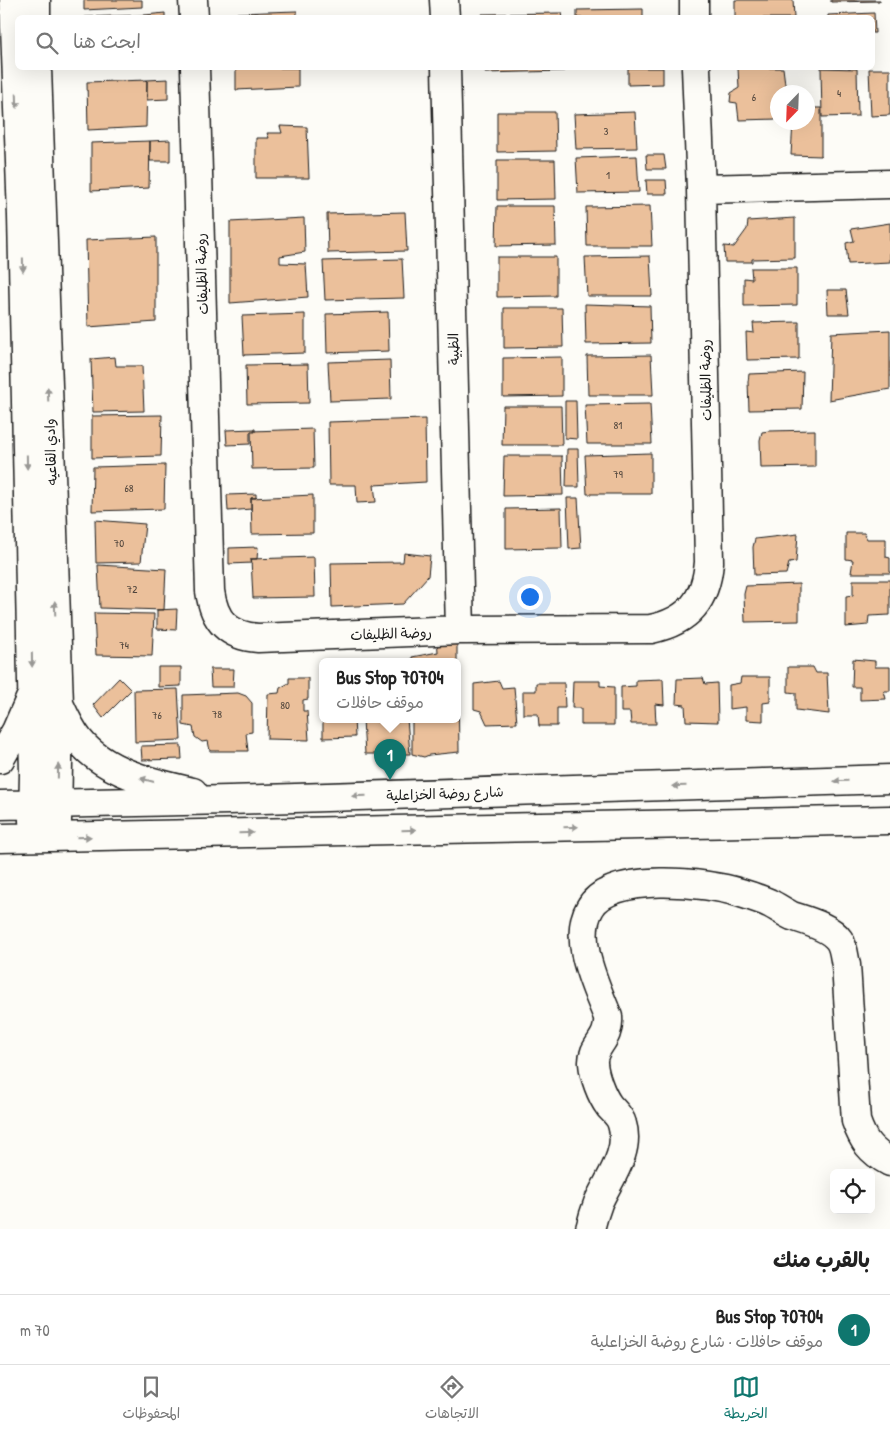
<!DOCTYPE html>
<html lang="ar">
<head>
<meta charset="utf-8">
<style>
	body { margin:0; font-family:"Patrick Hand","Playpen Sans Arabic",sans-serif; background:#f6f6f6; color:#222; direction:rtl }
	.controls { position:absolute; right:15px; bottom:15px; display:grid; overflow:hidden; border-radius:8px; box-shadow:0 5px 20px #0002 }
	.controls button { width:45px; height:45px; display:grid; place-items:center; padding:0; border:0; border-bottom:1px solid #e0e0e0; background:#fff; color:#222; font:25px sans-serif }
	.compass { position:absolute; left:770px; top:85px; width:45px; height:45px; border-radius:50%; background:#fff; box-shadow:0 5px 20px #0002; rotate:203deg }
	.you { position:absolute; left:529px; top:596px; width:18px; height:18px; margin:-12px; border:4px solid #fff; border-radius:50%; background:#1a73e8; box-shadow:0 0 0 8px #1a73e833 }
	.badge { display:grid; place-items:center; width:32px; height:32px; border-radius:50%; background:#0f766e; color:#fff; font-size:16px; font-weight:700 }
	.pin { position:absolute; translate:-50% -41px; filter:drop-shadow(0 1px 2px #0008) }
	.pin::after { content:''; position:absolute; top:26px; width:18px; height:15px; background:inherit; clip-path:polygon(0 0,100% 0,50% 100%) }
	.popup { position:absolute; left:319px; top:658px; width:142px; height:65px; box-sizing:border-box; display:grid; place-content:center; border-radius:8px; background:#fff; filter:drop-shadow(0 1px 4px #0005); font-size:16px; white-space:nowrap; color:#767676 }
	.popup b { font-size:19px; color:#222 }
	.popup::after { content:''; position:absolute; left:50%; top:100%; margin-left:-10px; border:10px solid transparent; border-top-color:#fff }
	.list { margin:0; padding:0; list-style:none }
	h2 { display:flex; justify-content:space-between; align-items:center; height:65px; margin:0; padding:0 20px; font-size:21px }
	h2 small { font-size:16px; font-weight:400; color:#767676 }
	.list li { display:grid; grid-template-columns:32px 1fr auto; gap:15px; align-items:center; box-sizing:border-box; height:70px; padding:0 20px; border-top:1px solid #e0e0e0 }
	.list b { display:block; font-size:19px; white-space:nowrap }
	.list p { margin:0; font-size:16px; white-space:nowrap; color:#767676 }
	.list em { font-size:16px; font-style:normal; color:#767676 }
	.icon { flex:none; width:28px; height:28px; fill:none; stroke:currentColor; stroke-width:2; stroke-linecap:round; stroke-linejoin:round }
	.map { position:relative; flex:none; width:890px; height:1229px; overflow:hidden; direction:ltr }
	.search { position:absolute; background:#fff; box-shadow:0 5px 20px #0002; left:15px; right:15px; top:15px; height:55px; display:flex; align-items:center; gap:12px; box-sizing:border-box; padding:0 18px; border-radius:8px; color:#767676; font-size:19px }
	.sheet { height:135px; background:#fff }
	nav { display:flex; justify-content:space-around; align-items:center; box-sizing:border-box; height:70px; border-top:1px solid #e0e0e0; background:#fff; font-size:14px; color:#767676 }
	nav a { display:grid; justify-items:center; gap:2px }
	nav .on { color:#0f766e }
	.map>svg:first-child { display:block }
	.building { fill:#ebc09b; stroke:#1c1c1c }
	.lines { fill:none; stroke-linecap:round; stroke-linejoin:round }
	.minor-casing { stroke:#1c1c1c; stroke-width:31 }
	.minor { stroke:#fdfcf7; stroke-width:28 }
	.oneway { fill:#989794 }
	.labels { text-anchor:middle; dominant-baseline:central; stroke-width:5; stroke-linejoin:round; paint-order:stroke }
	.number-label { font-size:11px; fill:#50453c }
	.street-label { font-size:14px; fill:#1c1c1c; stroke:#fdfcf7 }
</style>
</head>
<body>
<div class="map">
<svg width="890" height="1229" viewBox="0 0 890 1229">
	<rect width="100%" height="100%" fill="#fdfcf7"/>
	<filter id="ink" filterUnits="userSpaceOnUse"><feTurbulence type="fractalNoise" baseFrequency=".02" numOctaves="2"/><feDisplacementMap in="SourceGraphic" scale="10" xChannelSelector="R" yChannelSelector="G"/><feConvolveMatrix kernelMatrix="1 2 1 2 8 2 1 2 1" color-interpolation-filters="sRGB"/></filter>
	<g filter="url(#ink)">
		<path class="building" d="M84,0H142V7L84,10Z
			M735,0H793L794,18H735Z
			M831,0H880V1L831,2Z
			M643,9V18H577V10Z
			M297,11V18H237V13Z
			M165,13V18H145V15Z
			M562,13L563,18H482V14Z
			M874,13L875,33H872V18H828V15Z
			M145,15V18H85V17Z
			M236,68H298V87L236,90Z
			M485,68H565V71L485,73Z
			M628,68H663V84L628,85Z
			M738,68H783L786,92H778V119L739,120L737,103L730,102L731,93L739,88Z
			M821,68L857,69L858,116L822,117Z
			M869,69H890V115L871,116Z
			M168,79V99L147,100V80Z
			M147,80L146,127L88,130L87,82Z
			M808,108H821V156L791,155L793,122H808Z
			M497,112H555L556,151L497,152Z
			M635,112L637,148L576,149L574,114Z
			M280,126L307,127L309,178H256V138H269L267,133H282Z
			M170,140V161H150V141Z
			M150,141L149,188L91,191V143Z
			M646,155H664L666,169H647Z
			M637,156L639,192L578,193L576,158Z
			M497,160H555L556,199L497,200Z
			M646,180H666L667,194H647Z
			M497,206H555L556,245L496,246Z
			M650,206L652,246H587L586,207Z
			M405,212L407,251L328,253L327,214Z
			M304,218L305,252L280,256V263L306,264L308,297L230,303V222Z
			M795,218V258L752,259V262H725L724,246L734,247L747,229L748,221Z
			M890,223V262L848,264L846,243L854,241L851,229Z
			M156,237V322L88,327L86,240Z
			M650,256L652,296H587L585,257Z
			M497,257H556V296L497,297Z
			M402,259L404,298L325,300L323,261Z
			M751,268H797V305L744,306V278L752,279Z
			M827,290H846L849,314H828Z
			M585,304L650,306L651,343L586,344Z
			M504,308H562L563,347L504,348Z
			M388,312L389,351L327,353L326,314Z
			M305,314V353L244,355L242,316Z
			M799,322V359L747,360L746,332L754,333L753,323Z
			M890,330V389L829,400L831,333Z
			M651,355L653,395H588L587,356Z
			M115,357L116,366H142L144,411L93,412L91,359Z
			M562,357V396L503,397V358Z
			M390,360L391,399L330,401L328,362Z
			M308,364L309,403L247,404L246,365Z
			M803,372L802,409L749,410L748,382L749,374Z
			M565,401H576L577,439L565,438Z
			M650,404L652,444H587L585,405Z
			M503,406H561L562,445H502Z
			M162,415L161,456L92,458V416Z
			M425,419L426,482L374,485L376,502L357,503L356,485H329L328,422Z
			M255,429V432H250V444L227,445L226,430Z
			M313,429L314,468L252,469L251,431Z
			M815,430V467L761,468L760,440L762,432L769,431Z
			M567,449H578L579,487H566Z
			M651,453V494H587L585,455Z
			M504,456H562L563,495L503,496Z
			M165,465L164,509L92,511L93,467Z
			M256,494V498H251V509L228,511L227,495Z
			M313,495V533L252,534L251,498Z
			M567,498H578L581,548L569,549Z
			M561,508L562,548L506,549V509Z
			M95,520L145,524L141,562L96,563Z
			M846,533H864L867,539H886V557L890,558V573H851L853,560L846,559Z
			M798,534L796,562L789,563L786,574L754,575L753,547L755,539Z
			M258,547L257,559H251L252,563L229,564V548Z
			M404,553L430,556L428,576L403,604L332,607L331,563L403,562Z
			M314,557L315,597L253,598L251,559Z
			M98,565L166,569L164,610L100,608Z
			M853,580H890V615L869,616L868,625L846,627V596L853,595Z
			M799,584V621L745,622L744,594L746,586Z
			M177,609L176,630L157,629V610Z
			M94,613L154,614L152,656L96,655Z
			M437,637L457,639V661H412V657L438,652Z
			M853,659L875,661V667H890V691H884L886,699L860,700V687H852Z
			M158,667H181V686L158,687Z
			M788,667H813L816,673H827L829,714L796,710V693L788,692Z
			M210,669H234L233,687H211Z
			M741,677H770V702L763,703V721L746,720V707L729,709V685L740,683Z
			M119,678L131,690L103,718L93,705Z
			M289,678H308V699L303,700V711H307L309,740L267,739L268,694L279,693L280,688L289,683Z
			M703,678L705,684L717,683L718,722L686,721L685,705L676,704L677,679Z
			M663,679L664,705L655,704L656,724H631L630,712H621V687L636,686V680Z
			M499,681L502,688L514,687L517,723L487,724L481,711L474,709V684Z
			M573,681H600V686L614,687V725H581V708H572Z
			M536,683H564L565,708H557V726H539L538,714H523V691H536Z
			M458,684L459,752L429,755L424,757L412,754V719H458Z
			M178,689L181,740L135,742L134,690Z
			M238,693L246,696L252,703V732L246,733L248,751H210L208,741L202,742L195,737L193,727L183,725V695Z
			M323,719H354L355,737L323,738Z
			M363,719H407L410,754H365Z
			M181,745L182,759L142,760L141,746Z"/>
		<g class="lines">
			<defs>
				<path id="minor" d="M14,0L22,216L34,773L33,821
					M36,0V18
					M193,0L194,18
					M444,0L445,18
					M694,0V18
					M37,68L59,704L57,821
					M195,68L210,591C214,621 228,636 258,638L460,630L651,629C689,621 706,600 709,562L701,189L696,68
					M446,68L460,630
					M701,189L890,184
					M60,706C65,717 71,730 79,740C105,773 154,783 193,792
					M0,759L16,731L30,699
					M0,805L229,800L890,779
					M0,838L890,820
					M590,1229C592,1221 595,1211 598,1203C608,1180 631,1152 622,1124C620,1116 614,1112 609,1106C601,1095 594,1076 593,1063C592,1045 610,1041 608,1017C596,986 572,939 590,908C610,871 707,882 741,893C750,896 760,899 769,903C777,907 784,912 792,916C807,921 830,927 839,940C844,947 844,957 846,965L856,1121C863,1141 870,1151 890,1162"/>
			</defs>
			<use href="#minor" class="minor-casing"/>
			<use href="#minor" class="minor"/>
		</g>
		<defs><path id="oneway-solid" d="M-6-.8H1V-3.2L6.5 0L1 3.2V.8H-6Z" transform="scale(1.25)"/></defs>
		<g class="oneway">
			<use href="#oneway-solid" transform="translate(17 101) rotate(88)"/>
			<use href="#oneway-solid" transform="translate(23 265) rotate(89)"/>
			<use href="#oneway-solid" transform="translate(48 394) rotate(-92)"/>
			<use href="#oneway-solid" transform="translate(27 462) rotate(89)"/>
			<use href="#oneway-solid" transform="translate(55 608) rotate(-92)"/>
			<use href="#oneway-solid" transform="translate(32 660) rotate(89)"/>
			<use href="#oneway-solid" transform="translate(58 771) rotate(-89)"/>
			<use href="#oneway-solid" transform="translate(147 780) rotate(-165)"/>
			<use href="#oneway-solid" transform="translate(841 781) rotate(178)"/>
			<use href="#oneway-solid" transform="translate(679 786) rotate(178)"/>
			<use href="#oneway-solid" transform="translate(359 796) rotate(178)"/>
			<use href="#oneway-solid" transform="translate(571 827) rotate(-1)"/>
			<use href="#oneway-solid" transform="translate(409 830) rotate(-1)"/>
			<use href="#oneway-solid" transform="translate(246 833) rotate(-1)"/>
			<use href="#oneway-solid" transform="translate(84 837) rotate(-1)"/>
		</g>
	</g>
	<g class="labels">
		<g class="number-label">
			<text x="839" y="93">4</text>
			<text x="754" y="97">6</text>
			<text x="606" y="131">3</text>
			<text x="608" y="175">1</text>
			<text x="618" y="425">81</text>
			<text x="618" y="474">79</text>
			<text x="129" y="488">68</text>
			<text x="119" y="543">70</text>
			<text x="132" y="589">72</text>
			<text x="124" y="645">74</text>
			<text x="285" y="705">80</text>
			<text x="217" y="714">78</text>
			<text x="157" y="715">76</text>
		</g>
		<g class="street-label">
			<text transform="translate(201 274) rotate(-92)">روضة الظليفات</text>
			<text transform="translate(453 349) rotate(-91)">الظبية</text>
			<text transform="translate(705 380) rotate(-91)">روضة الظليفات</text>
			<text transform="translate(50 452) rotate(-92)">وادي القاعيه</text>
			<text transform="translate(391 633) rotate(-2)">روضة الظليفات</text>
			<text transform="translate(445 793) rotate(-2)">شارع روضة الخزاعلية</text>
		</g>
	</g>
</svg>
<div class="controls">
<button><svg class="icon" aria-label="locate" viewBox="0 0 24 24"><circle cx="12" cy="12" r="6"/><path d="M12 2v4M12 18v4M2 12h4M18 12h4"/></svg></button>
</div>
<svg class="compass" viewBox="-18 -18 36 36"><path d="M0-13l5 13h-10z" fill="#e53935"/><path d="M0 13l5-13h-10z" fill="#767676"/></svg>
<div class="you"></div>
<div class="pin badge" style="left:390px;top:780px">1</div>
<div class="popup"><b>Bus Stop 70704</b>موقف حافلات</div>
<div class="search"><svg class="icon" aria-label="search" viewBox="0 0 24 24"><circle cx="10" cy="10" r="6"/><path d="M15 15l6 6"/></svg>ابحث هنا</div>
</div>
<section class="sheet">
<h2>بالقرب منك<small></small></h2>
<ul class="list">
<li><span class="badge">1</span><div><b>Bus Stop 70704</b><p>موقف حافلات · شارع روضة الخزاعلية</p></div><em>70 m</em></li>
</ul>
</section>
<nav>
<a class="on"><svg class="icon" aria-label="map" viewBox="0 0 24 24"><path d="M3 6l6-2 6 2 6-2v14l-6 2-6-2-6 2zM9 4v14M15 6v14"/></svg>الخريطة</a>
<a><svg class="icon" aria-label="directions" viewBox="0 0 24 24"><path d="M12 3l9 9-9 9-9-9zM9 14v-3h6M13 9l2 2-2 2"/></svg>الاتجاهات</a>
<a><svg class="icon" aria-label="saved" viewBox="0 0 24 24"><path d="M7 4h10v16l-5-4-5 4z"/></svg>المحفوظات</a>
</nav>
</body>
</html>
